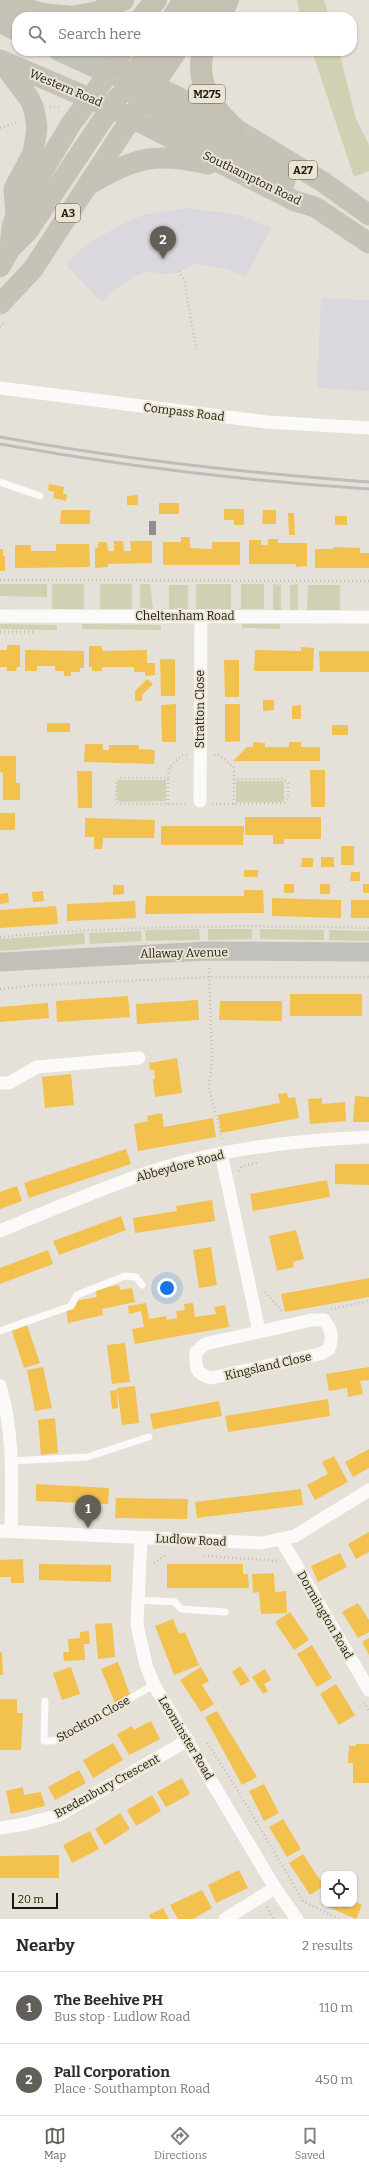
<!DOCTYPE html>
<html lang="en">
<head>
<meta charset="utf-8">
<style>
	body { margin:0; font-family:Bitter,serif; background:#f7f7f7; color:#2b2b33 }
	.controls { position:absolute; right:12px; bottom:12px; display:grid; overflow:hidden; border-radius:8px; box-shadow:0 1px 3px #0004 }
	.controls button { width:36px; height:36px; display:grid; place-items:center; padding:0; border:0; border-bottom:1px solid #e1e1e2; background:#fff; color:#2b2b33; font:20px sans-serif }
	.scale { position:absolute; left:12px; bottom:10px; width:46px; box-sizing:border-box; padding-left:4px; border:2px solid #1c1913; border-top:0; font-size:11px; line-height:14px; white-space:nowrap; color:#1c1913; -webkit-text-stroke:3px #ebe4d2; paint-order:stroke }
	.you { position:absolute; left:167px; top:1288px; width:14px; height:14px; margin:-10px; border:3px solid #fff; border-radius:50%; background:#1a73e8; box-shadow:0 0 0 6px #1a73e833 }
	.badge { display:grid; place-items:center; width:26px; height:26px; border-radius:50%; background:#625f58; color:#fff; font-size:13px; font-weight:700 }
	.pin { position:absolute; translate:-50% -33px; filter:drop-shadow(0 1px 2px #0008) }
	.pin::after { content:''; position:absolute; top:21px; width:14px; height:12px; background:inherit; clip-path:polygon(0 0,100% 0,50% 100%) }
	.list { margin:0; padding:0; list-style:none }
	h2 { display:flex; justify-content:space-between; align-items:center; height:52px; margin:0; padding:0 16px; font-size:17px }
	h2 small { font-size:13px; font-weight:400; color:#7c7c81 }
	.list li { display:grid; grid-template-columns:26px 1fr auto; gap:12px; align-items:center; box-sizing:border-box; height:72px; padding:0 16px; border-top:1px solid #e1e1e2 }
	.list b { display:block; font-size:15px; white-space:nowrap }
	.list p { margin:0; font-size:13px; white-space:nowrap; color:#7c7c81 }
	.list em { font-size:13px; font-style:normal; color:#7c7c81 }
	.icon { flex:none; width:22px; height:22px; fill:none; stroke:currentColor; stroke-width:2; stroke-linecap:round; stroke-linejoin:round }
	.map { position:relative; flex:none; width:369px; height:1919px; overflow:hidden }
	.search { position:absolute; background:#fff; box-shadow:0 1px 3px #0004; left:12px; right:12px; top:12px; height:44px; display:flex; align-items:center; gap:10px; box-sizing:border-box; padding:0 14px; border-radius:16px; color:#7c7c81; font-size:15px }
	.sheet { height:196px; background:#fff }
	nav { display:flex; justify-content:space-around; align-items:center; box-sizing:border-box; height:56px; border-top:1px solid #e1e1e2; background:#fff; font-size:11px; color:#7c7c81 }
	nav a { display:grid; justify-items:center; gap:2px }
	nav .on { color:#625f58 }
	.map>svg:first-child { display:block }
	.green { fill:#d0d0b2 }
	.homes { fill:#f2c14e }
	.industry { fill:#8d8d92 }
	.building { fill:#dad8de }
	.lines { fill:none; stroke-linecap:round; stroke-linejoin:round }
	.path { stroke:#c2c0bd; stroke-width:2.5; stroke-dasharray:1 3; stroke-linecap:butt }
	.lane { stroke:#fbfaf9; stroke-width:7 }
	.street { stroke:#fbfaf9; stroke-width:13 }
	.secondary { stroke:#c2c0ba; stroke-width:19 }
	.primary { stroke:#c5c2b8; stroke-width:21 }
	.highway { stroke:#c5c1b2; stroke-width:22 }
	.rail { stroke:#bfbdbb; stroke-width:3 }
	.labels { text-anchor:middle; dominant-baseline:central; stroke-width:4; stroke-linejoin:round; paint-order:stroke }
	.shield { fill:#ebe4d2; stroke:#5a564c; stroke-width:1 }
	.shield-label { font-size:11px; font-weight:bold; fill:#1c1913 }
	.street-label { font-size:12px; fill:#1c1913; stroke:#ebe4d2 }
</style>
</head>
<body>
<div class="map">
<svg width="369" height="1919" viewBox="0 0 369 1919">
	<rect width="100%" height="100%" fill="#e5e1d8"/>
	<path class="green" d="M297,0H324L329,17H301Z
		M312,51H339L356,119L369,145V171L354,177Z
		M0,584H47V597L0,596Z
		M52,584H84V609H52Z
		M100,584H132V609H100Z
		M140,584H150L153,609H140Z
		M196,584H231V609H196Z
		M241,584H264V609H241Z
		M273,584L281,585V610H273Z
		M298,584V610H290V585Z
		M169,585H188V609H169Z
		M308,585H340V610H307Z
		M0,624L57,625V630L0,629Z
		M82,624L161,625V630L82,629Z
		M242,624H280V629L242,628Z
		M119,780H166V801L120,802L117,799V783Z
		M236,781H282L284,783V799L282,802H236Z
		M199,929L200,940L146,941L145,930Z
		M208,929H252V939L208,940Z
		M260,929L324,930V940L260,939Z
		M329,930L369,931V941L329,940Z
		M141,931L142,941L90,944L89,933Z
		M84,933L85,944L0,951V939Z"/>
	<path class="homes" d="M49,484L64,487L63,494H67L66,501L53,498L54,492L48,490Z
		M138,495V505H127V496Z
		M159,503H179V514H159Z
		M224,509H244V525H234V520H224Z
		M61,510H90V524H60Z
		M263,510H276V524H262Z
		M288,513H294L295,535H289Z
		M335,516H347V525H335Z
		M181,537H190V548L212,549V542H240V565H163V542H181Z
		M268,539H278V543H307V566L296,567V564H249V540H261V545H268Z
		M114,541H123L124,551H131L130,541H152V563L108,564V567L95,568V548H98V542H107L108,551H114Z
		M56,544H89L90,567L15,568V545H31V551H56Z
		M333,547L360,548V553H369V568H315V549H333Z
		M0,549H3V556H5V571H0Z
		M7,645H20V667H17L16,671H7V667H0V650H7Z
		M89,646H102V651L147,650V663H155V675L145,676V672H134V667H102V671H92V667H89Z
		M301,647L314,648L313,671H254L255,650L301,651Z
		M25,650L84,651V668H80V672H71V676H64V671H55V666H37V671H25Z
		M319,651H369V672H320Z
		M160,659H175V696H161Z
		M224,660H239V697H225Z
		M147,679L153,684L142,695V701H135V691Z
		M263,700H274V710L263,711Z
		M176,704V742H162L161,705Z
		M225,704H240V741L225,742Z
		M301,705V719H292V706Z
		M47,723H70V732H47Z
		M332,725H348V735H332Z
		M253,742L265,743V747H289V742H301V747H320V761H233L247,747H253Z
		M85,744H103V750H109V745H139V749L155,750L154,764L84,762Z
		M0,756H16V783H20V800H3V773L0,772Z
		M310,770H325V807H311Z
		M77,771H92V808H78Z
		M0,813H15V830H0Z
		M245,817H321V839H284V844H273V835H245Z
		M85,818L155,820L154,838H103L102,849H94V837H85Z
		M161,826H244L243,845H161Z
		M341,846H354V865H341Z
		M321,857H334V867H321Z
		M302,858H313V867H301Z
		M244,870H258V877H244Z
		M351,872H360V881H350Z
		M284,884H294V893H284Z
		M320,884H330V894H320Z
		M363,884H369V893H363Z
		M113,885H124V894L113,895Z
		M244,890H263L264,913L145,914L146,896H244Z
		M43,891L44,901L33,902L32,892Z
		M8,893L9,903L0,904V894Z
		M272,898L341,900V918L272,916Z
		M351,900H369V918H351Z
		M135,901L136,918L67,921V904Z
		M56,906L58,924L0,928V910Z
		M290,994H362V1016H290Z
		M128,996L130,1017L57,1022L56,1001Z
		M198,1000L199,1020L137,1024L136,1004Z
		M220,1001H282V1021L219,1020Z
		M48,1003L49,1018L0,1022V1007Z
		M177,1058L182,1093L155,1097L153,1079H155L154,1070H150L149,1063Z
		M71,1074L74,1105L45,1108L42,1077Z
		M287,1093L288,1098L295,1097L299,1118L221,1133L218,1115L280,1103L278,1094Z
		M355,1096L369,1097V1122H353Z
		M322,1098V1104L345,1102L346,1121L310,1124L308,1099Z
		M162,1113L164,1127L213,1118L216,1137L138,1151L134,1124L148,1121L147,1116Z
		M126,1149L131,1164L29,1198L24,1183Z
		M335,1164H369V1185L335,1184Z
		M327,1180L330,1197L253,1211L250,1194Z
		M17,1186L22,1201L0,1209V1192Z
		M212,1200L215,1221L135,1233L133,1218L177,1211L176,1206Z
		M121,1216L126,1230L59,1255L53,1241Z
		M296,1230L304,1259L293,1262L294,1267L277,1271L269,1236Z
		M211,1247L217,1285L199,1288L193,1250Z
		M48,1250L53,1264L0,1284V1268Z
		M369,1278V1297L285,1312L281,1294Z
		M119,1285L120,1290L132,1288L135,1302L102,1309L103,1315L68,1323L66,1308L76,1306L75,1301L97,1297L95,1290Z
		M146,1303L149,1319L166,1316L167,1320L177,1318L176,1311L185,1310L184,1304L193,1303L195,1317L216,1314L214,1307L225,1305L229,1327L135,1344L132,1329L144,1327L141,1311L129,1314L128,1306Z
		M27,1325L40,1363L24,1368L12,1331Z
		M125,1343L130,1382L112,1384L107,1345Z
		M43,1367L52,1408L35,1411L27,1370Z
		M369,1367V1380L360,1381L363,1394L348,1397L347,1388L329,1391L326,1374Z
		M135,1386L139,1423L122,1425L117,1388Z
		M117,1390L118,1408L112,1409L110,1391Z
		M328,1399L330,1416L228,1432L225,1416Z
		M219,1401L222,1416L153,1429L150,1414Z
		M55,1418L58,1453L41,1455L38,1420Z
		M369,1449V1468L353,1477L345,1462Z
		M334,1456L348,1482L315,1500L307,1485L328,1474L322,1462Z
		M36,1484L109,1488L108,1504L36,1501Z
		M301,1489L303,1505L197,1518L195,1502Z
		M116,1498L188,1499L187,1519L115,1518Z
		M369,1532V1552L356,1559L348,1544Z
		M340,1553L347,1567L318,1582L311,1566Z
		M23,1559L24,1583H11V1577H0V1560Z
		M39,1564L111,1565V1582L39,1580Z
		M167,1564H243V1574H248L249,1588H167Z
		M274,1573L275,1592L286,1591L287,1613L261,1614L259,1592L253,1593L252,1574Z
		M358,1603L369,1620V1632L358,1638L342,1612Z
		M290,1612L309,1640L294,1650L275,1622Z
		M173,1619L179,1634L185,1632L199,1665L174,1675L155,1626Z
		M112,1623L115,1657L98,1659L95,1624Z
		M89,1631L90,1644H84L85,1660L64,1661L63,1652H69L68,1639L80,1638V1632Z
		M369,1638V1655L362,1642Z
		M312,1645L332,1678L317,1687L297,1654Z
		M0,1652H2L3,1675H0Z
		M118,1662L131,1697L115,1703L101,1669Z
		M240,1666L250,1681L241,1686L232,1672Z
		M71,1667L80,1694L62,1700L53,1673Z
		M201,1667L209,1681L202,1685L214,1704L201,1712L180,1680Z
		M265,1669L271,1680L264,1684L268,1691L263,1694L252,1677Z
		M336,1684L355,1715L339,1725L320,1694Z
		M0,1699H17V1713H23L21,1750H0Z
		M217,1711L257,1777L242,1785L205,1717Z
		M151,1721L160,1739L129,1755L117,1734L132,1726L134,1730Z
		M113,1743L123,1760L93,1778L83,1760Z
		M356,1744H369V1783H353V1763H348L349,1746H356Z
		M79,1770L86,1783L55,1800L48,1787Z
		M182,1778L190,1794L166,1807L157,1792Z
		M264,1784L279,1813L264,1821L249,1791Z
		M23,1787L24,1795L41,1792L45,1806L11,1814L6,1791Z
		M152,1795L161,1811L136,1826L127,1810Z
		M120,1813L130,1829L105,1845L95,1829Z
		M283,1819L301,1849L287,1857L269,1827Z
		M90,1831L99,1849L72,1863L63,1845Z
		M303,1854L324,1886L310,1895L289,1863Z
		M59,1855V1878H0V1856Z
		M239,1870L248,1888L216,1903L208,1885Z
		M202,1890L212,1908L193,1919H178L170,1905Z
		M354,1901L362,1905L356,1919L321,1904H354Z
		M163,1908L169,1919H151L149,1915Z"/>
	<path class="industry" d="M149,521H156V535H149Z"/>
	<path class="building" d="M187,208L239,215L271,228L246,276L222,268L194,264L176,273L163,274L148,271L135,276L117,288L102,302L65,264L86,245L122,224L143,215Z
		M321,298L369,300V391L317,388Z"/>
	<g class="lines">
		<path class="path" d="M50,107H61
			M0,128L18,122
			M179,271L184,279L196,349
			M0,327L4,322
			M0,580L369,581
			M0,632H35
			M187,755H182L169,768L168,778H119L116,782V801L119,804H187
			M214,755H220L234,768V804
			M168,804V778
			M212,804L283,803L288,798V784L284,779H234
			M0,937C123,925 246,925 369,928
			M209,968L212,1057L209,1088L222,1139
			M0,989L40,985L209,977H369
			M239,1171L242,1166L257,1163
			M265,1292L283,1312
			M331,1309L369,1301
			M204,1556L279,1561
			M154,1563L167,1554
			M364,1702L369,1711
			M207,1743L237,1789L303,1901L339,1919
			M267,1907L274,1919"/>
		<path class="lane" d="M0,482L40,496
			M0,1331L71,1306L77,1295L125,1276L136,1277L142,1285
			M11,1461L87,1457L149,1437
			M138,1600L175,1602L181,1609L225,1612
			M45,1701L44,1741H53L154,1685"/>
		<path class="street" d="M0,388L267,422L369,428
			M0,616L369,617
			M200,801L201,616
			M0,1083H9L37,1067L139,1058
			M221,1153L259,1331
			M0,1231C51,1210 101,1188 153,1171C222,1148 297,1140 369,1137
			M312,1320H324C332,1330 333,1337 329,1349L320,1354L211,1378C196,1374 195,1368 196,1352L205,1344Z
			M0,1386C14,1433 12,1483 11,1531
			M0,1531L262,1543L295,1536L369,1490
			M141,1538L137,1625L146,1665L154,1685L275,1888L297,1919
			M281,1539L369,1690
			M0,1828L26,1824L59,1815L188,1740
			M225,1919L275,1888"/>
		<path class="secondary" d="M0,962L208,951L369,952"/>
		<path class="primary" d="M0,22L17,31
			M59,51L97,68L114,66
			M96,51L114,66L198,107L234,128L323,182L369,215
			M0,60L110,107L295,201L315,207L369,243
			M3,64L29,98L34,109L37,128L33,153L14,189L16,215L12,227L10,249
			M114,66L124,83L134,94L285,181
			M90,184C135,157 156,152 208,164
			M16,215L71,124L114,66
			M0,267L10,249L28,231L118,97
			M0,304L33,269L153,85"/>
		<path class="highway" d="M0,2L43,14L72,17
			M72,17L98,12L123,0
			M142,17L156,0
			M173,17L184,0
			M197,17L208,0
			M220,17L228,0
			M203,51C195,82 212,108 234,128
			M114,66L122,51
			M133,75L150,51
			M153,85L176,51"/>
		<path class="rail" d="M0,437C122,459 245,473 369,482
			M0,444C122,466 245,481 369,489"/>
	</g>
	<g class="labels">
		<g class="shield">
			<rect x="189" y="85" width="36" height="18" rx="3"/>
			<rect x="289" y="161" width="28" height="18" rx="3"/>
			<rect x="56" y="204" width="24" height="18" rx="3"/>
		</g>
		<g class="shield-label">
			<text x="207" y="94">M275</text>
			<text x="303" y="170">A27</text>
			<text x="68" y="213">A3</text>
		</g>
		<g class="street-label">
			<text transform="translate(66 88) rotate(23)">Western Road</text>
			<text transform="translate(252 178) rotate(26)">Southampton Road</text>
			<text transform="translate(184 412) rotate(7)">Compass Road</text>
			<text x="185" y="616">Cheltenham Road</text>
			<text transform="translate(200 709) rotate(-90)">Stratton Close</text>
			<text transform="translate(184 953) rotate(-1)">Allaway Avenue</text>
			<text transform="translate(180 1166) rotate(-15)">Abbeydore Road</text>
			<text transform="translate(268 1366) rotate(-13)">Kingsland Close</text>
			<text transform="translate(191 1540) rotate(3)">Ludlow Road</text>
			<text transform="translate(325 1615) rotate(60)">Dormington Road</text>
			<text transform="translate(93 1719) rotate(-29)">Stockton Close</text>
			<text transform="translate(186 1738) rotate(59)">Leominster Road</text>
			<text transform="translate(107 1786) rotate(-29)">Bredenbury Crescent</text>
		</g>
	</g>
</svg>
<div class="controls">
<button><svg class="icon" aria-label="locate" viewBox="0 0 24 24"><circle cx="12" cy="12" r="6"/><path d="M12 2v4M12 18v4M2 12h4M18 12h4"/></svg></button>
</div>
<div class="scale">20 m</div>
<div class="you"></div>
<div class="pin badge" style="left:88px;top:1528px">1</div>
<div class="pin badge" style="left:163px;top:259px">2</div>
<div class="search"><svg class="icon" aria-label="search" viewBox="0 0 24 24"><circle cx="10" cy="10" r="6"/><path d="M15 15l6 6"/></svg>Search here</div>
</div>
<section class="sheet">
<h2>Nearby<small>2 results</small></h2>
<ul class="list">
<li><span class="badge">1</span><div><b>The Beehive PH</b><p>Bus stop · Ludlow Road</p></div><em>110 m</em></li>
<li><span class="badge">2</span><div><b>Pall Corporation</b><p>Place · Southampton Road</p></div><em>450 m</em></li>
</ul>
</section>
<nav>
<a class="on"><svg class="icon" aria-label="map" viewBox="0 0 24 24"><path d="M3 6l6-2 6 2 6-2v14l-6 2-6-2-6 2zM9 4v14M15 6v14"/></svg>Map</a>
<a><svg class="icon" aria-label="directions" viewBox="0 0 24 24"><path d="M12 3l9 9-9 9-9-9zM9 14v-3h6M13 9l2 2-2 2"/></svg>Directions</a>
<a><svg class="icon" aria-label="saved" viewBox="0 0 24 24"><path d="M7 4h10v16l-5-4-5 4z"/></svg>Saved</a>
</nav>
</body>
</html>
